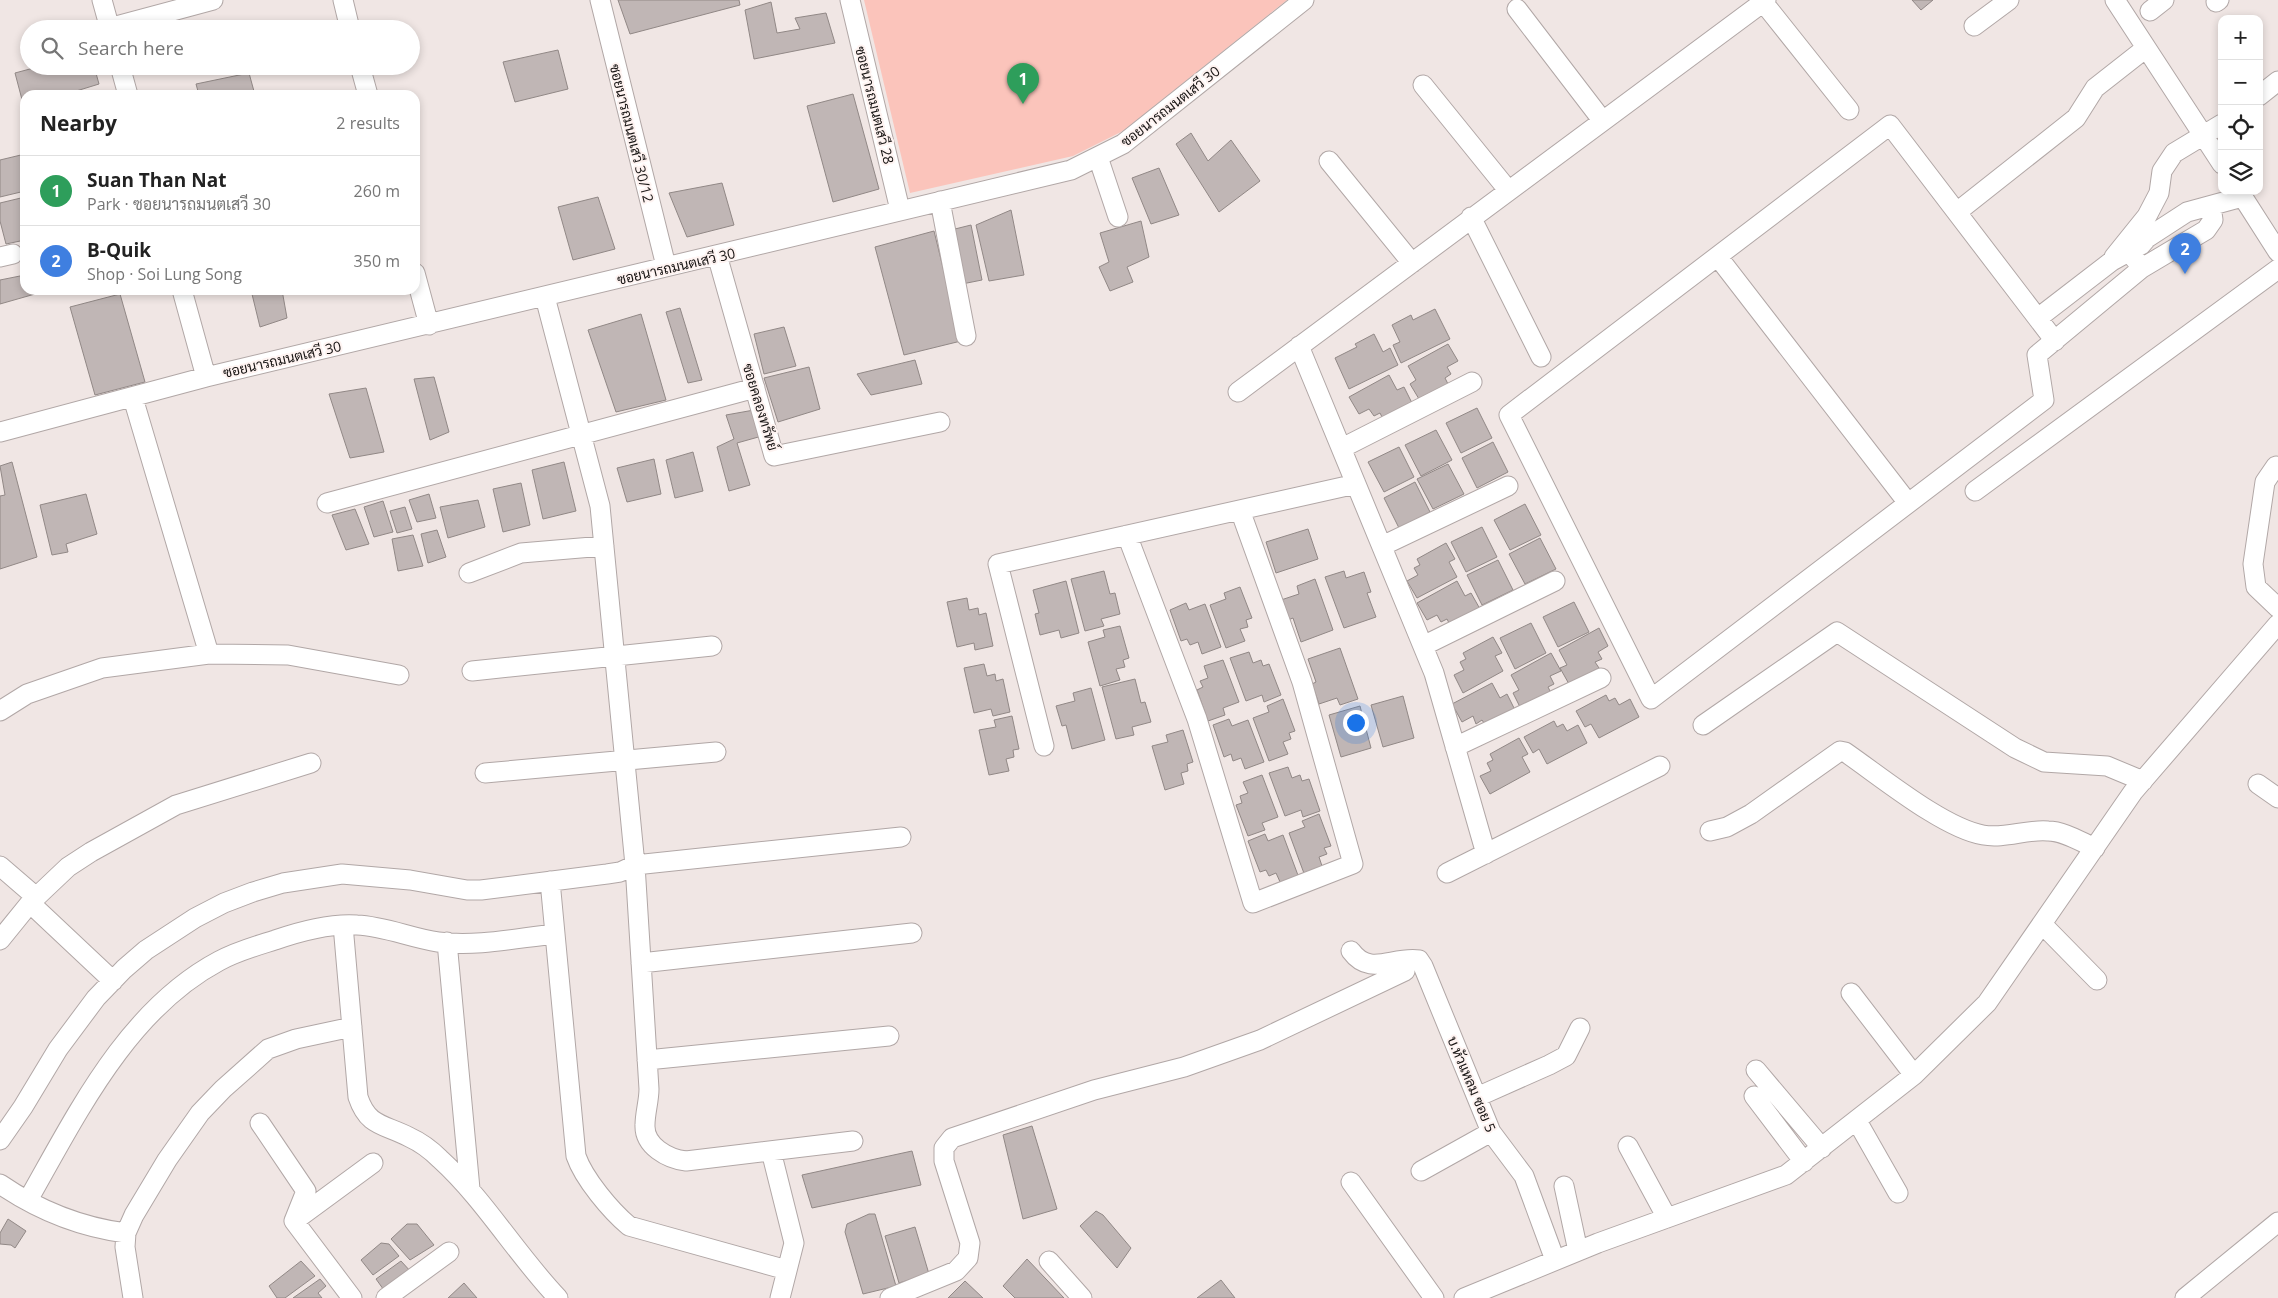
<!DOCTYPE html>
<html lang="en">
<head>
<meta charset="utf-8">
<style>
	body { margin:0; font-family:"Open Sans",Sarabun,sans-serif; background:#f6f6f6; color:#222 }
	.controls { position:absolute; right:15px; top:15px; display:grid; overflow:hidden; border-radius:10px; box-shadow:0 2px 8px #0003 }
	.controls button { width:45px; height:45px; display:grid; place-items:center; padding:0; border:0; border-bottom:1px solid #e0e0e0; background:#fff; color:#222; font:25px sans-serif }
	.you { position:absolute; left:1355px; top:722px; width:18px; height:18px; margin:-12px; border:4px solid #fff; border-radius:50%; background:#1a73e8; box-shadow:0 0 0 8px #1a73e833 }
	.badge { display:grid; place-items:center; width:32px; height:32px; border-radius:50%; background:#111827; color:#fff; font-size:16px; font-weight:700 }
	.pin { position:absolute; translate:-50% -41px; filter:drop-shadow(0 1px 2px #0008) }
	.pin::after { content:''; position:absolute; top:26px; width:18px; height:15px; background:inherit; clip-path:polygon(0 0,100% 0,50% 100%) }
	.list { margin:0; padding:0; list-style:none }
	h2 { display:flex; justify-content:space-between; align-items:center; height:65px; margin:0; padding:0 20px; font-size:21px }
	h2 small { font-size:16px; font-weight:400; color:#767676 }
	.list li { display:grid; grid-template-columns:32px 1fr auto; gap:15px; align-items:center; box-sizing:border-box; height:70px; padding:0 20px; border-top:1px solid #e0e0e0 }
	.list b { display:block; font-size:19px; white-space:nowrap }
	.list p { margin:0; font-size:16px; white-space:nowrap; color:#767676 }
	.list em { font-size:16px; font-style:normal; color:#767676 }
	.icon { flex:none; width:28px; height:28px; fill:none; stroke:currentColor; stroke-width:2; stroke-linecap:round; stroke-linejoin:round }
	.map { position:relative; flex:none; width:2278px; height:1298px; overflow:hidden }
	.search { position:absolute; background:#fff; box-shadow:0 2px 8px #0003; left:20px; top:20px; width:400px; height:55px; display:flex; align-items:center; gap:12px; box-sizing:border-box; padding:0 18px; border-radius:28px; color:#767676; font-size:19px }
	.panel { position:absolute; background:#fff; box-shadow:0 2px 8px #0003; left:20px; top:90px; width:400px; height:205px; border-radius:15px }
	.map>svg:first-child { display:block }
	.green { fill:#fbc4bb }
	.building { fill:#c0b6b5; stroke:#918886 }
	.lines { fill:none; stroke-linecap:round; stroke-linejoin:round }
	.minor-casing { stroke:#b1a7a6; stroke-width:21 }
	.minor { stroke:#fff; stroke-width:19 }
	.labels { text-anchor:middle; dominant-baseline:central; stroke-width:4; stroke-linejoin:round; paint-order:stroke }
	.street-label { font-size:14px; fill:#171413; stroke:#fef3f1 }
</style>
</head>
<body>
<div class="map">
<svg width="2278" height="1298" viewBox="0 0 2278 1298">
	<rect width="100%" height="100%" fill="#f0e6e4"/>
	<path class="green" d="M864,0H1287L1123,131L1073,156L910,193Z"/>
	<path class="building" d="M618,0H739L740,5L630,34Z
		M1912,0H1933L1921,10Z
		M771,2L777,33L800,29L795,18L826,13L835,43L754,59L745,10Z
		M558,50L568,89L515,102L503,62Z
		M41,66H94L99,84L73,92L74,95H25V111L15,73Z
		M249,73L255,95H199L196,84Z
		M853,94L879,189L833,202L807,106Z
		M1191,133L1208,161L1231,140L1260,181L1219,212L1176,144Z
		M25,154V191L0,197V160Z
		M1159,168L1179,215L1151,224L1132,178Z
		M722,183L734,225L687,237L669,193Z
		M25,197V240L6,244L0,221V203Z
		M598,197L615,249L573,260L558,207Z
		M1011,210L1024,275L989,281L976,225Z
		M1141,221L1149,257L1127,267L1133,282L1110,291L1099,267L1109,262L1100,233Z
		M971,225L982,280L962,284L951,230Z
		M934,231L961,341L904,355L875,247Z
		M25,275V290H49L0,304V280Z
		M251,290H282L287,318L260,327Z
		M120,294L145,382L95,395L70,307Z
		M680,308L702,380L688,383L666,312Z
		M1435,309L1450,339L1401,363L1393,345L1400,342L1392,325L1411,315L1413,320Z
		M641,314L666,400L616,412L588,330Z
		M784,327L796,366L764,374L754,334Z
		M1374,334L1383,352L1390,348L1398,365L1349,389L1335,358L1357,347L1355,344Z
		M1448,344L1458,361L1447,367L1451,374L1445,378L1448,384L1419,399L1410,384L1416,380L1408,366Z
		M915,360L922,384L871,395L857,374Z
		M809,367L820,409L778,422L764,378Z
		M1389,375L1397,390L1404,387L1412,403L1383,419L1380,413L1374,416L1369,409L1359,414L1349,397Z
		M434,377L449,432L430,440L414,379Z
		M366,388L384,452L350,458L329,394Z
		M1477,408L1492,438L1461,453L1446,423Z
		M754,410L762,436L737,443L750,485L729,491L717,447L734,439L726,415Z
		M1436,430L1452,460L1421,476L1405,445Z
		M1493,442L1508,472L1477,488L1462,458Z
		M1399,447L1414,477L1384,492L1368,462Z
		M693,452L703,491L675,498L666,460Z
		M654,459L661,494L627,502L617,468Z
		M12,462L37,557L0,569V496L5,495L0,466Z
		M564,462L576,511L543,519L532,470Z
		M1448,464L1464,494L1433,509L1417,479Z
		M1415,482L1430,512L1399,528L1384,498Z
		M521,483L530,525L503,532L493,489Z
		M86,494L97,534L66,544L68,552L52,555L40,505Z
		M429,494L436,518L417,522L409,500Z
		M478,500L485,527L448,538L440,507Z
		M383,501L393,532L374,537L364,507Z
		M1525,504L1541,535L1510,550L1494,520Z
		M405,507L412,529L397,533L390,511Z
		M355,509L369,544L346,550L332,515Z
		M1482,527L1497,557L1466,572L1451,542Z
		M1308,529L1318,559L1276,573L1266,542Z
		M437,530L446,557L428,563L421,534Z
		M413,535L423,566L398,571L392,539Z
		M1540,538L1556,569L1525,584L1509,554Z
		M1446,543L1455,559L1449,562L1457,577L1417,598L1407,581L1418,575L1414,568L1420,565L1417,559Z
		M1498,560L1513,590L1482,605L1467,575Z
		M1104,571L1110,594L1115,593L1120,614L1101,619L1104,626L1085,631L1071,579Z
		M1344,571L1346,578L1364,572L1371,592L1367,593L1376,617L1344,628L1325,577Z
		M1315,579L1333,630L1301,642L1293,618L1288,620L1281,600L1299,594L1297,586Z
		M1066,581L1079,633L1061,638L1059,630L1040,635L1035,614L1039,613L1033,590Z
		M1457,581L1465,596L1471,593L1480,609L1450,625L1447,619L1441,622L1437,615L1427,620L1417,603Z
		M1240,587L1252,618L1246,620L1248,627L1240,629L1245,641L1226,648L1210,605L1226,599L1224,593Z
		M967,598L969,610L978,608L979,615L986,613L993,646L975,650L974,643L957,647L947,602Z
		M1574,602L1589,632L1558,647L1543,617Z
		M1186,603L1189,610L1205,604L1221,647L1202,654L1198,642L1190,645L1187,639L1181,641L1170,610Z
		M1531,623L1546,653L1515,669L1500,638Z
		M1120,626L1129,658L1123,660L1125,667L1116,669L1120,680L1100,686L1088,642L1105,637L1103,630Z
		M1599,628L1608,646L1598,652L1602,659L1595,662L1599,668L1569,684L1560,668L1567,665L1559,650Z
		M1493,637L1502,653L1495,656L1503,671L1463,693L1454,675L1464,670L1460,662L1466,659L1463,653Z
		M1340,648L1358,699L1340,705L1337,698L1319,704L1312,684L1316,682L1308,659Z
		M1249,652L1253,663L1261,660L1263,666L1269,664L1281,695L1264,702L1262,695L1246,701L1230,658Z
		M1551,653L1561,671L1550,676L1554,684L1548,687L1551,693L1521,709L1513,693L1519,690L1511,675Z
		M1223,660L1239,702L1223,708L1225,715L1208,721L1197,690L1203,687L1200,681L1208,678L1204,666Z
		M984,664L987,676L995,674L996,681L1003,679L1010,712L993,716L991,709L974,713L964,668Z
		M1135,679L1141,703L1145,702L1151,722L1132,727L1134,735L1116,739L1102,687Z
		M1492,683L1500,698L1507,694L1515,710L1486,726L1482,720L1476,724L1473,716L1462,722L1452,704Z
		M1091,688L1105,740L1072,749L1066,725L1062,726L1056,706L1075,701L1073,693Z
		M1606,695L1609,701L1615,698L1619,705L1630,699L1639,717L1599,738L1591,724L1585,727L1576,711Z
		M1403,696L1414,738L1383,747L1371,705Z
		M1283,699L1295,731L1289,733L1291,739L1283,742L1288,754L1269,761L1253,718L1269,712L1267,706Z
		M1360,706L1371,748L1341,757L1329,715Z
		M1012,716L1019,749L1013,750L1014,757L1006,759L1009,771L989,775L979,730L996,727L994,720Z
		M1229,719L1232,726L1248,720L1264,762L1245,769L1241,758L1233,761L1231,754L1224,757L1213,725Z
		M1554,721L1557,727L1563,724L1567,731L1578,725L1587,743L1547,764L1539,749L1533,753L1524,737Z
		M1183,730L1193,762L1187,764L1188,771L1181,773L1184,784L1165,790L1152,746L1168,742L1166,735Z
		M1519,738L1528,754L1522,757L1530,772L1490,794L1480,776L1491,771L1487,763L1493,760L1490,754Z
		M1288,767L1292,778L1300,775L1302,781L1309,779L1320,811L1303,817L1301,810L1285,816L1269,773Z
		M1262,775L1278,817L1262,823L1265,830L1248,836L1236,805L1242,803L1240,796L1248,793L1243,782Z
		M1319,814L1331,846L1324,848L1327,854L1319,857L1323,869L1305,876L1289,833L1305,827L1302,821Z
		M1265,834L1268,841L1283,835L1299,878L1281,884L1276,873L1269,876L1266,870L1260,872L1248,841Z
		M1032,1126L1057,1209L1023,1219L1003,1135Z
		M912,1151L921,1185L812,1208L802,1175Z
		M1096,1211L1103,1215L1131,1248L1117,1268L1080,1226Z
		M869,1214H875L896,1286L863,1294L845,1232L847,1224Z
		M8,1219L26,1231L15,1248L11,1245L0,1244V1233Z
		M407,1224H417L434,1245L410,1260L391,1239Z
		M915,1227L929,1274L899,1283L885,1236Z
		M381,1243L389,1244L399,1256L373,1275L361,1260Z
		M1027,1259L1064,1298H1015L1003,1286Z
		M301,1261L315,1276L285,1298H277L269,1286Z
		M401,1261L412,1273L386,1293L376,1279Z
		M320,1279L326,1286L318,1293L322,1298H293Z
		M1221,1280L1235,1298H1197Z
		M965,1281L983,1298H948Z
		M464,1283L477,1298H448Z"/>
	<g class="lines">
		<defs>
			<path id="minor" d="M102,0L110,29
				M343,0L350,29
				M600,0L666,266
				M850,0L900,210
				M2115,0L2222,164
				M1763,2L1849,110
				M2216,2L2219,0
				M1517,9L1602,120
				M2150,11L2164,0
				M1974,26L2009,0
				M109,28L213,0
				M120,66L128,95
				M360,66L368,95
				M1423,85L1508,190
				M2259,96L2278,81
				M1098,157L1118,217
				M1329,161L1412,263
				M2239,191L2278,252
				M940,201L966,336
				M1957,212L2076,118L2095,88L2146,48
				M1471,217L1541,357
				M717,255L774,456L940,422
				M0,257L13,254
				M1718,257L1908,503
				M2114,257L2147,216L2159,193L2162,171L2174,153L2222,124
				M2134,258L2142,268L2206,230L2213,220L2211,206
				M415,273L429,325
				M182,290L206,377
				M545,297L600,506L635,865L649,1089C649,1101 645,1113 645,1125C644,1146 668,1159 686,1161L853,1141
				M2038,318L2112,261L2141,245L2147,238L2187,212L2242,197
				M2055,341L1890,125L1509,415L1651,699L2044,400L2037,355L2142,268
				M1299,346L1434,673L1486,854
				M1238,392L1766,0
				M0,432L206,377L1071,170L1123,144L1304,0
				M1342,448L1472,382
				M2276,466L2265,482L2253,564L2256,587L2278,608
				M1975,491L2278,269
				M327,503L755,388
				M1127,535L1197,719L1253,903L1353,864L1302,682L1240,510
				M1382,546L1508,486
				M469,573L521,553L604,546
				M1423,646L1555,581
				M209,654L288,655L399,675
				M472,671L712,646
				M0,711L27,694L102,668L209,654L133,398
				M1703,725L1837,632L2015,748L2044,762L2107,766L2143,781
				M1044,746L998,564L1356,484
				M1455,747L1601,678
				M485,773L716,752
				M2258,784L2278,798
				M1710,831L1727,827L1751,814L1840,751L1845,752C1880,776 1943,828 1983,835C2005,839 2026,829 2048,831C2064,831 2081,842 2095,848
				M0,866L36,897
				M1447,873L1660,766
				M550,881L576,1156C584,1179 611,1211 629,1226L787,1270
				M30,903L113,981
				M2042,924L2097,980
				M343,925L358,1097C368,1127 384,1124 409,1137C420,1142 431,1150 440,1159C485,1200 516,1254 558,1298
				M0,940L30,903L68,867L91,852L176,805L311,763
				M447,942L470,1189
				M1351,951C1370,977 1392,956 1419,960L1423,966L1491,1132L1524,1176L1555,1260
				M641,963L912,933
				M1851,993L1914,1075
				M647,1060L889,1036
				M1756,1070L1822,1148
				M1754,1096L1804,1162
				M1477,1097L1549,1065L1566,1056L1580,1028
				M1857,1121L1898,1193
				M260,1123L306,1191L294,1221L352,1298
				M0,1140L23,1107L58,1049L96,998L124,969L146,950L195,918L224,903L253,892L283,883L342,874L410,880L467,890H481L607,874L620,872L635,865L901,837
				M1628,1146L1667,1218
				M771,1151L794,1243L780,1298
				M1421,1171L1491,1132
				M1351,1182L1434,1298
				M0,1184C38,1210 80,1227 126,1233
				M1564,1186L1578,1251
				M28,1200C77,1114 127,1010 219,961C237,951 256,946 275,940C301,931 330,923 357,925C384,926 411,938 438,942C477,947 517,938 555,934
				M294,1221L373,1163
				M1049,1261L1082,1298
				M133,1298L125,1247L126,1233L134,1215L167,1160L200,1113L223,1089L268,1049L296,1039L352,1027
				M386,1298L449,1252
				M890,1298L956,1271L968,1258L970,1243L944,1161V1148L952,1138L1094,1090L1184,1067L1260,1040L1405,971
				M1464,1298L1598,1243L1786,1175L1914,1075L1987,1003L2133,792L2278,624
				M2185,1298L2278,1222"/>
		</defs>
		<use href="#minor" class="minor-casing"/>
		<use href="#minor" class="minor"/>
	</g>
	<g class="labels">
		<g class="street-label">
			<text transform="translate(875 105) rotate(76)">ซอยนารถมนตเสวี 28</text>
			<text transform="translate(1170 106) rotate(-38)">ซอยนารถมนตเสวี 30</text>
			<text transform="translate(632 133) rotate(76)">ซอยนารถมนตเสวี 30/12</text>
			<text transform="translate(676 266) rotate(-13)">ซอยนารถมนตเสวี 30</text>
			<text transform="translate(282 359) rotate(-13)">ซอยนารถมนตเสวี 30</text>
			<text transform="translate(761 407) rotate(73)">ซอยคลองทรัพย์</text>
			<text transform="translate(1472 1084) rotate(67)">บ.หัวแหลม ซอย 5</text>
		</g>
	</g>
</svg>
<div class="controls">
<button>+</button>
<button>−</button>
<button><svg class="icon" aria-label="locate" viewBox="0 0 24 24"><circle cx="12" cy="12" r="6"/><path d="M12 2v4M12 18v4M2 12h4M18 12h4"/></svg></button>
<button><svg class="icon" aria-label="layers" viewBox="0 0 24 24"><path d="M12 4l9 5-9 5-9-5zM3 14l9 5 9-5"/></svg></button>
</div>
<div class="you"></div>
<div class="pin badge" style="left:1023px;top:104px;background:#2e9e5b">1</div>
<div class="pin badge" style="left:2185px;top:274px;background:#3f7fe0">2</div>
<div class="search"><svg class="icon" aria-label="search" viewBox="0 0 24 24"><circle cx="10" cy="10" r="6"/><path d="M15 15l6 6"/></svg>Search here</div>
<section class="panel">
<h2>Nearby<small>2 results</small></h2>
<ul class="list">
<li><span class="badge" style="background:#2e9e5b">1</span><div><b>Suan Than Nat</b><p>Park · ซอยนารถมนตเสวี 30</p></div><em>260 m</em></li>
<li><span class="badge" style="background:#3f7fe0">2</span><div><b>B-Quik</b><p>Shop · Soi Lung Song</p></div><em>350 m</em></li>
</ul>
</section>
</div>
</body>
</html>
